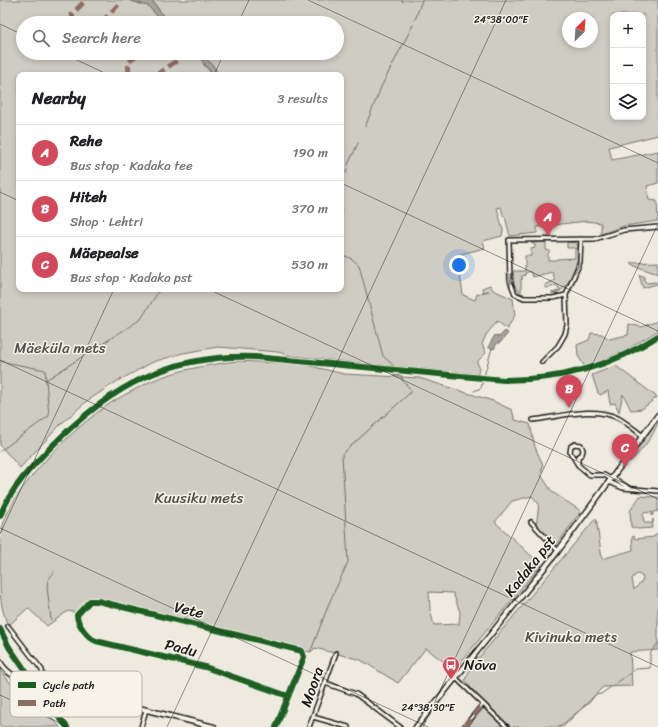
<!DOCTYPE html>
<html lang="en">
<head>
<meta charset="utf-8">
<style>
	body { margin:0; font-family:Sriracha,sans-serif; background:#f6f6f6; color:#202124 }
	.controls { position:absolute; right:12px; top:12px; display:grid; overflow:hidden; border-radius:8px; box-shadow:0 2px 6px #0003 }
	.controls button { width:36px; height:36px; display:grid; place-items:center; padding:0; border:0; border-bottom:1px solid #e0e0e0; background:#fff; color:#202124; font:20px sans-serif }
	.compass { position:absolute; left:562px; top:12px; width:36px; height:36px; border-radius:50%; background:#fff; box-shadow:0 2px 6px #0003; rotate:25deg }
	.you { position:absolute; left:459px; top:265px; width:14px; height:14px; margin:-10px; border:3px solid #fff; border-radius:50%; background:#1a73e8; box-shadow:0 0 0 6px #1a73e833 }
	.badge { display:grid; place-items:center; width:26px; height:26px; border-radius:50%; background:#d1495b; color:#fff; font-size:13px; font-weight:700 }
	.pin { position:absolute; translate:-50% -33px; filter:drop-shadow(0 1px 2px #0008) }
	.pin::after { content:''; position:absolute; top:21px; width:14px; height:12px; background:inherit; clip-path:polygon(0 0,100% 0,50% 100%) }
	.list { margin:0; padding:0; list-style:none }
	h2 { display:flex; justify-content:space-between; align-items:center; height:52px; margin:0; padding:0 16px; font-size:17px }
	h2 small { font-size:13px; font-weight:400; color:#757577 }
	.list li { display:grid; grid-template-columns:26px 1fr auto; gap:12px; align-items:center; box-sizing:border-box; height:56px; padding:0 16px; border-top:1px solid #e0e0e0 }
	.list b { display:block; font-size:15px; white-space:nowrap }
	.list p { margin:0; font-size:13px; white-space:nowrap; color:#757577 }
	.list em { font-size:13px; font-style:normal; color:#757577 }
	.icon { flex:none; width:22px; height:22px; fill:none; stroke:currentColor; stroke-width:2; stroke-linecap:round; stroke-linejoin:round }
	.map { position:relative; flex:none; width:658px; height:727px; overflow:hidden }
	.search { position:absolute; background:#fff; box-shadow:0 2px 6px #0003; left:16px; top:16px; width:328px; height:44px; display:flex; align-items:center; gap:10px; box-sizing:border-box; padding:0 14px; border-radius:22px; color:#757577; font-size:15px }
	.panel { position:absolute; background:#fff; box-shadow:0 2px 6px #0003; left:16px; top:72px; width:328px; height:220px; border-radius:8px }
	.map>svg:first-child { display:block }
	.green { fill:#cfccc3; stroke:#767470; fill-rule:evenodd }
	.water { fill:#a6a39d; stroke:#6f6d69 }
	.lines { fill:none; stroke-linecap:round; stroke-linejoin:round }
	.stream { stroke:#6f6d69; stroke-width:1 }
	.street-casing { stroke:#1c1c1c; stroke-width:6 }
	.secondary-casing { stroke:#1c1c1c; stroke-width:7 }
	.street { stroke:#f7f3e8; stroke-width:3 }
	.secondary { stroke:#f7f3e8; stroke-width:4 }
	.quiet { stroke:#8d6e63; stroke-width:5; stroke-dasharray:10 5; stroke-linecap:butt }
	.cycleway-casing { stroke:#f7f3e8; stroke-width:8 }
	.cycleway { stroke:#1b5e20; stroke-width:6 }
	.oneway { fill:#94928c }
	.ticks { fill:none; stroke:#1c1c1c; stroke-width:1; stroke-opacity:0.45 }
	.labels { text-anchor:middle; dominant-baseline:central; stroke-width:3; stroke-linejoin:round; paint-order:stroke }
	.park-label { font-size:15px; fill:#52514e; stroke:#f7f3e8 }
	.street-label { font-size:15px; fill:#1c1c1c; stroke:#f7f3e8 }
	.poi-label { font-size:15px; fill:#1c1c1c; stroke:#f7f3e8; text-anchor:start }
	.key { fill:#f7f3e8; stroke:#b5b2ab; stroke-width:1 }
	.key-label { font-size:11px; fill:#1c1c1c }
	.ticks-label { font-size:10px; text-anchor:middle; fill:#1c1c1c; stroke:#f7f3e8; stroke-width:3; stroke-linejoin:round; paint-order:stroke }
</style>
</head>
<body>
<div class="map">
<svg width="658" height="727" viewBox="0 0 658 727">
	<rect width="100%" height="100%" fill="#eeeae0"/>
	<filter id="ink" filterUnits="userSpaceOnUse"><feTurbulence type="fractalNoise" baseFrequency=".025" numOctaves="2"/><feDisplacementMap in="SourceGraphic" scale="8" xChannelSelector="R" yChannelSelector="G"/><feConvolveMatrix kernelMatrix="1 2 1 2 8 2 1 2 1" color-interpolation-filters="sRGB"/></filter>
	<g filter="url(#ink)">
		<path class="green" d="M0,0H128L148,6L164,23H23V53H337V23H168L152,0H658V135L609,147L612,160L658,151V183L647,186L649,200L657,201L658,221L624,226L601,234V223L586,221L537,227V233L510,236L505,217L503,215L501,207L497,208L503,230L502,236L483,241L485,248L457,255L463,295L475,300L477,294L489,291L483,292L482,288L490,285L493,290L513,299L515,315L507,329L497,321L486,335L482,344L486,353L477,362L479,367L478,374L350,362L292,356L278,352L218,347L183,353L153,362L116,382L87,401L61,424L20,468L0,445ZM613,15H643V117H613ZM568,18H592V42H568ZM203,64H212L219,75H341V289H19V75H213Z
			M546,242V250L550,251L548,253V260H556L557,259L575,258V248H567V242L577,243C582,258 569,293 552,294V292L553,293L560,290L557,285L552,287L545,288V285L555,280L552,272L533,277L531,272H526L525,275L521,277L523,279H521V293L524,294H521L514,285L513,271H525V256H531V249L535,248V245L531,243Z
			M658,262V274L632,265V263Z
			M639,275L644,276V280L647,283L656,282L657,284L643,288Z
			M658,321V331L656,332L624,351L585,367L578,356L577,345L589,340L591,333L602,334L609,339L628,335L629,324L641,327Z
			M237,361L302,364L344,374L419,378L493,401L512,410L515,420L530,424L535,447L543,465L541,475L552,492L581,511L556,546L536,527L539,504L532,496L512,501L495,522L541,565L454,670L426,648L398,683L361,660L315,648L311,652L300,650L98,601H90L79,613L68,611L47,626L28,608L8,626C0,605 0,597 0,574C0,558 0,541 3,525C15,484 78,423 114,401C125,394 138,388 149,382C176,370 208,365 237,361ZM429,592L453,593L460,612L459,624L434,625L430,610Z
			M616,366L657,397L642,409L631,410L623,394L619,412L615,403L610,404L608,391L600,395L598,393L592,375Z
			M658,419C658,431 639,455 629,462Z
			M640,496L658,497V511L654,512L652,516V512L643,513L644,523H653V519L652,528L638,529L631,527L630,511Z
			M596,518L602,559L633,550L632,537L634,536L635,539L654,537L655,535L658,533V650L630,652L632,686L603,687L563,727H464L483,704L465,680L471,667ZM638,574L642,576L643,580L634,590L632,579L635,575Z
			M0,670L12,685L25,688L60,727H0Z"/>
		<path class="water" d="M128,0H152L168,23H164L148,6Z
			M204,57L212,64L219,75H213L202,61Z
			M505,331L508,333L500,343H497L494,349L488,347L495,335L499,337Z"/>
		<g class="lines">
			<path class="stream" d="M402,0L403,2
				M415,20L422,0
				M365,127L382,85L413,25
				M348,165L358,143
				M346,173L347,169
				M342,181L344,175
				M341,254L352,259L359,265L383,356L393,365
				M0,361L45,370L46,380
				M484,376L492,348
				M474,391L481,388L483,380
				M0,451L49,416L46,380L141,319L160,289
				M51,620L47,587L48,580L54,572
				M312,648L330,601L348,562L342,454L412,391L402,380V376L393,375
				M311,651V649
				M559,727L590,702L595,695L601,694L636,669L650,668V654L658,643"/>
			<defs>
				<path id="street" d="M566,295L553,298H524L515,294L510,281L509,240L595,239L624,230L658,227
					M542,362L558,346L565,334L567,325L566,295L580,262L581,239
					M533,420C559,417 593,406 618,418C627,423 635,430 643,436
					M575,444L581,445L583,450L582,454L578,457V465L570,452L571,446Z
					M578,465L590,475H604L611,479
					M613,478L629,488
					M609,482L623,488L658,491
					M531,522L558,551
					M8,626L42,670L43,684
					M456,678L507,727
					M325,683L356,694L400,727
					M313,717L348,727
					M141,727L146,710
					M276,727L304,657L302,651L98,601H90L77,615C77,624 88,638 96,641L205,667L288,696
					M309,727L336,653
					M464,727L483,704"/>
				<path id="secondary" d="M0,662C11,681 29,680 48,685L214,727
					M416,727L558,551L658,415"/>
			</defs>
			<use href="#street" class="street-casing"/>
			<use href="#secondary" class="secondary-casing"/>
			<use href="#street" class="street"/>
			<use href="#secondary" class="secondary"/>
			<path class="quiet" d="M74,23L72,14L86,0
				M101,23L119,4
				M129,75L128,61L140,53
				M156,75L179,59
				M464,727L483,704"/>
			<defs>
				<path id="cycleway" d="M0,516C11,488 31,467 52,446C111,386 169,354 255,357L504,380C560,380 611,367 658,336
					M0,629L9,647L29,676L34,678L36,688L67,727
					M276,727L304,657L302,651L98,601H90L77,615C77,624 88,638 96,641L205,667L288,696"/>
			</defs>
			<use href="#cycleway" class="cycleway-casing"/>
			<use href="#cycleway" class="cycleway"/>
		</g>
		<defs><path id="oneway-solid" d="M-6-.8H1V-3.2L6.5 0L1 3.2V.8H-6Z"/></defs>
		<g class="oneway">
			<use href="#oneway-solid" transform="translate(577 268) rotate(-64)"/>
			<use href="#oneway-solid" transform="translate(510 279) rotate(83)"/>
		</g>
	</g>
	<path class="ticks" d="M308,0L658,163M238,23L249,0M0,24L23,35M62,53L109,75M214,75L224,53M341,183L658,331M0,192L19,201M208,289L658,499M0,360L658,667M0,528L428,727M0,534L114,289M0,695L68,727M167,727L506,0M423,727L658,224"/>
	<defs>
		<symbol id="bus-pin" viewBox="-11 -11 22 30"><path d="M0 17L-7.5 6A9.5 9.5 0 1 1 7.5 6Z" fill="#d1495b" stroke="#f7f3e8"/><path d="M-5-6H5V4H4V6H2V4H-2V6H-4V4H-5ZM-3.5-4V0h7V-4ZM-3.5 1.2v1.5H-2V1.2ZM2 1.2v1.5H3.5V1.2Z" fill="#fff"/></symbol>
	</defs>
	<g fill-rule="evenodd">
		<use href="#bus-pin" x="441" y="655" width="20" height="27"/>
	</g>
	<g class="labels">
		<g class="park-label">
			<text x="60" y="348">Mäeküla mets</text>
			<text x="199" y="498">Kuusiku mets</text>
			<text x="571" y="637">Kivinuka mets</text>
		</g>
		<g class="street-label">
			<text transform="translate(530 566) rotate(-52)">Kadaka pst</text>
			<text transform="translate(189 610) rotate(13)">Vete</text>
			<text transform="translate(181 648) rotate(14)">Padu</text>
			<text transform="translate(312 687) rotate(-71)">Moora</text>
		</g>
		<g class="poi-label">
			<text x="464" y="665">Nõva</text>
		</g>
	</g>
	<rect x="10" y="671" width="132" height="46" rx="6" class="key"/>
	<rect x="18" y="682" width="18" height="6" fill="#1b5e20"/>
	<rect x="18" y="700" width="18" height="6" fill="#8d6e63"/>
	<g class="key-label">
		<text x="43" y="689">Cycle path</text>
		<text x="43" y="707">Path</text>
	</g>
	<g class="ticks-label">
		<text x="501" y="23">24°38'00"E</text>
		<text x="428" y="711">24°38'30"E</text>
	</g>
</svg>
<div class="controls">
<button>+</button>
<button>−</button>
<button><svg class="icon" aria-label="layers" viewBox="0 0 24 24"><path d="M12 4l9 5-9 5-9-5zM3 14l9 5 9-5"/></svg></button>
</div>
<svg class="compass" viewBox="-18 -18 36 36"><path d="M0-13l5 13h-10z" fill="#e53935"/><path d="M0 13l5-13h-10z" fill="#757577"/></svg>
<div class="you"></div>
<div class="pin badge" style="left:548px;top:236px">A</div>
<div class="pin badge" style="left:569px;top:408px">B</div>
<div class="pin badge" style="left:625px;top:467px">C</div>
<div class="search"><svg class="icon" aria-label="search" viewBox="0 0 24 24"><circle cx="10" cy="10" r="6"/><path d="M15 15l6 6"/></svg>Search here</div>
<section class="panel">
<h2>Nearby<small>3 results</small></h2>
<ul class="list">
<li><span class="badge">A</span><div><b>Rehe</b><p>Bus stop · Kadaka tee</p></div><em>190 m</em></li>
<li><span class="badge">B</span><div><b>Hiteh</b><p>Shop · Lehtri</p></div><em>370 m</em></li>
<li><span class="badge">C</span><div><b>Mäepealse</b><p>Bus stop · Kadaka pst</p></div><em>530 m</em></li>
</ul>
</section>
</div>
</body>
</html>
